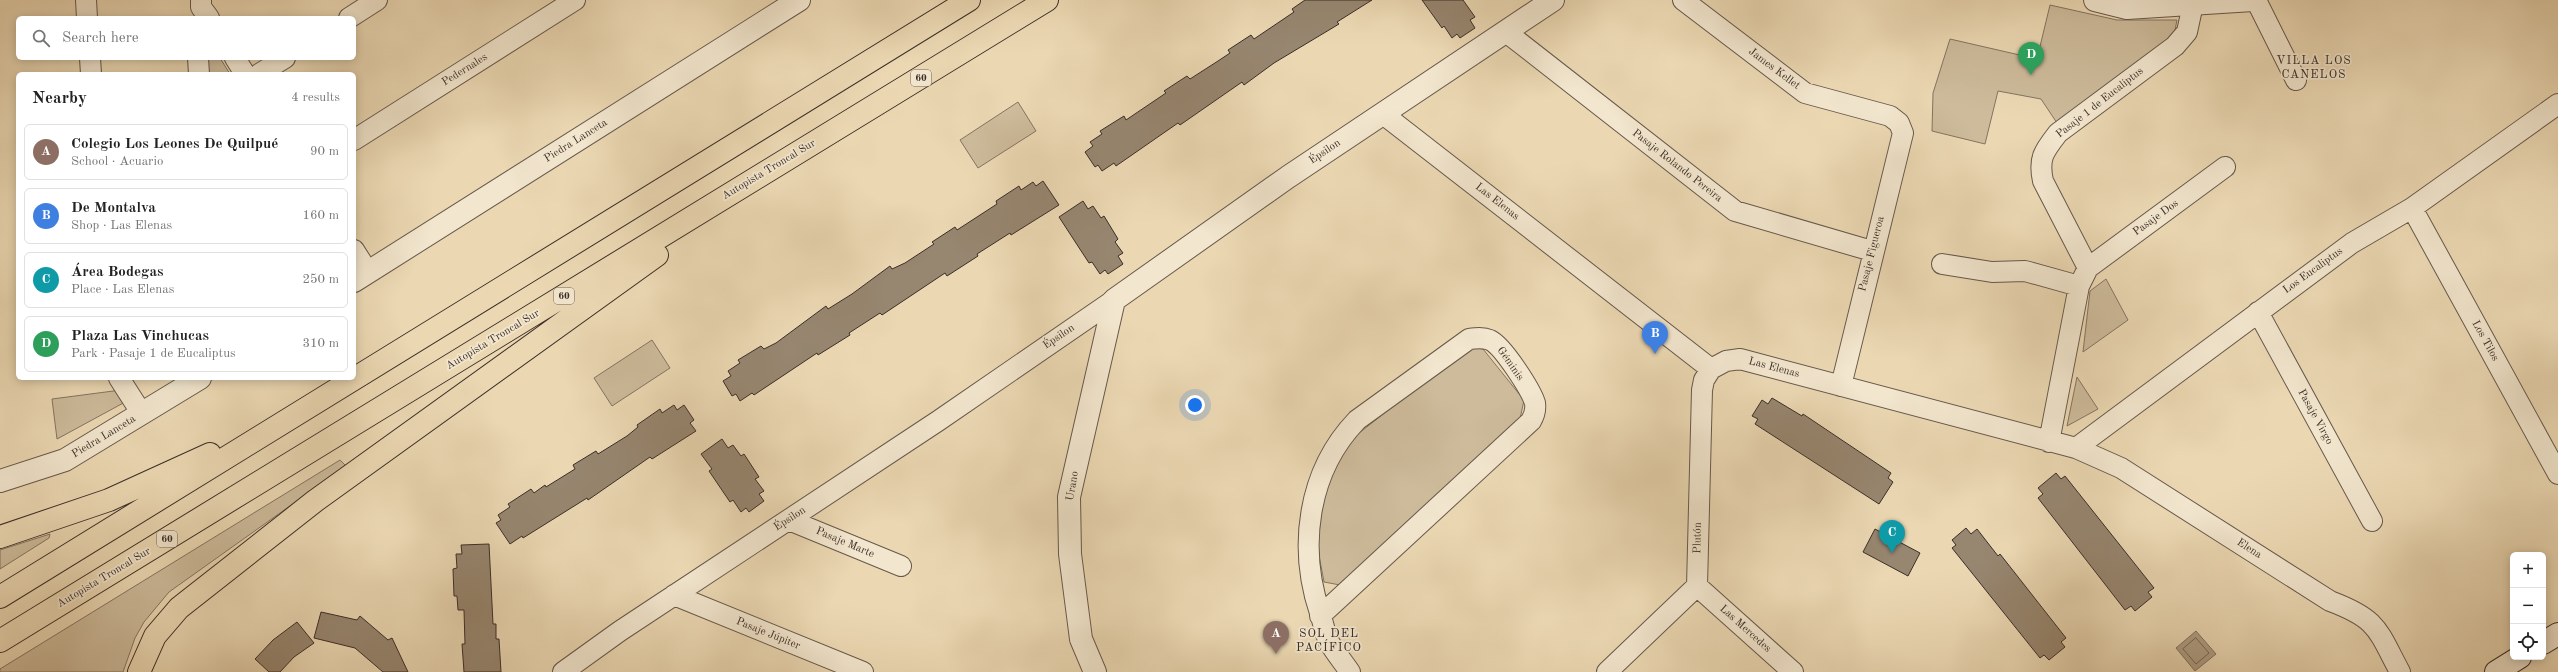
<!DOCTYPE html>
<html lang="en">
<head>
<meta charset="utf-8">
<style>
	body { margin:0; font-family:"Old Standard TT",serif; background:#f2f2f2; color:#222 }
	.controls { position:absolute; right:12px; bottom:12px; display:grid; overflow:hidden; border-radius:6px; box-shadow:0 2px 10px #0003 }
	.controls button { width:36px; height:36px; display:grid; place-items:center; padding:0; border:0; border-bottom:1px solid #e0e0e0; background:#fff; color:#222; font:20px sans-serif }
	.you { position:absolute; left:1195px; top:405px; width:14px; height:14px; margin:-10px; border:3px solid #fff; border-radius:50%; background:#1a73e8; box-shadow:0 0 0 6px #1a73e833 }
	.badge { display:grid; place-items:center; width:26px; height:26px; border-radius:50%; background:#8f2418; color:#fff; font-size:13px; font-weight:700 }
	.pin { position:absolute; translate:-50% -33px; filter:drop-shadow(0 1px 2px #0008) }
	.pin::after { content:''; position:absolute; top:21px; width:14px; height:12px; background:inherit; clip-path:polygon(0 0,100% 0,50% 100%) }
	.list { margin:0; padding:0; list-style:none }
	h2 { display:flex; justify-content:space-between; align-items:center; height:52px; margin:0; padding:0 16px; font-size:17px }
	h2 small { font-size:13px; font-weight:400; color:#767676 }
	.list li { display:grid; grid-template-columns:26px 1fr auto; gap:12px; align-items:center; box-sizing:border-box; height:56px; margin:0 8px 8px; padding:0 8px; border:1px solid #e0e0e0; border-radius:6px }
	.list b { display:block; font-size:15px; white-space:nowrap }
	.list p { margin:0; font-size:13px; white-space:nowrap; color:#767676 }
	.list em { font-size:13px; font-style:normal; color:#767676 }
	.icon { flex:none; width:22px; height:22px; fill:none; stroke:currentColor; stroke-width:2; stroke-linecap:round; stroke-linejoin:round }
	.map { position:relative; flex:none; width:2558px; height:672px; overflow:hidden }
	.search { position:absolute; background:#fff; box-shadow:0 2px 10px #0003; left:16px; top:16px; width:340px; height:44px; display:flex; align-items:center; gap:10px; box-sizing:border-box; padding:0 14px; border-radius:6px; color:#767676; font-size:15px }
	.panel { position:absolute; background:#fff; box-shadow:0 2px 10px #0003; left:16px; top:72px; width:340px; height:308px; border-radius:6px }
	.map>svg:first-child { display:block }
	.green { fill:#cdbb9b; stroke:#847462 }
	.water { fill:#af9e84; stroke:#81715f }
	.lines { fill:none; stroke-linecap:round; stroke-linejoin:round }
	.shore { stroke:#756656; stroke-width:1 }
	.building { fill:#978670; stroke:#3b2e28 }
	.minor-casing { stroke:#67584b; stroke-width:22 }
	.tertiary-casing { stroke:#67584b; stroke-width:24 }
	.secondary-casing { stroke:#3b2e28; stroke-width:24 }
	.motorway-casing { stroke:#3b2e28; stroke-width:24 }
	.minor { stroke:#f2e6ce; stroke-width:20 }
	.tertiary { stroke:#f2e6ce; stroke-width:22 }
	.secondary { stroke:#f2e6ce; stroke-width:22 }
	.motorway { stroke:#ebd8b3; stroke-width:22 }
	.labels { text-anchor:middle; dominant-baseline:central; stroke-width:3.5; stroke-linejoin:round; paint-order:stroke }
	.shield { fill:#f2e6ce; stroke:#72655a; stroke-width:1 }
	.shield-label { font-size:10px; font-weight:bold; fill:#3b2e28 }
	.street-label { font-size:11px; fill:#3b2e28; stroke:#f2e6ce }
	.neighbourhood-label { font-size:12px; letter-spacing:1px; fill:#3b2e28; stroke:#f2e6ce }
</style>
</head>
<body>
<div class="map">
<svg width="2558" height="672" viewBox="0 0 2558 672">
	<rect width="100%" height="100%" fill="#ebd8b3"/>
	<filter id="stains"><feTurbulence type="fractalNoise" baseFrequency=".005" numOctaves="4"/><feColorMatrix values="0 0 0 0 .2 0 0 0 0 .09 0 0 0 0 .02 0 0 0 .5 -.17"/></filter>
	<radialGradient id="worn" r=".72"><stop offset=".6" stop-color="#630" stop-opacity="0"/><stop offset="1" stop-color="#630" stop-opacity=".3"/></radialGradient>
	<path class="green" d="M2050,5L2117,20H2177L2173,40L2057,123L2041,99L1998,91L1985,144L1932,131L1933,93L1950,39L2037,59Z
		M205,58H220L230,74H206Z
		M1018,102L1036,131L978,168L960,140Z
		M2106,279L2128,320L2083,352L2090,291Z
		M652,340L670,368L612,406L594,378Z
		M1468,347L1483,349L1524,400L1520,419L1340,585L1324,582L1315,534L1327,484L1349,441Z
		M2077,377L2098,409L2067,426Z
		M121,390L127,401L57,439L52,399Z
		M340,460L346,466L169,592L144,622L135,638L123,672H0V669Z
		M50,534L49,538L0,569V550Z"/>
	<path class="water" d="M2196,631L2216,654L2195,671L2176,648Z"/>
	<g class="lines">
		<path class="shore" d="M2196,638L2209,653L2196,664L2183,649Z"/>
	</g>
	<path class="building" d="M1305,0H1372L1337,22L1339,24L1274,63L1244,85L1242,82L1180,125L1178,123L1116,166L1114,163L1102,171L1098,165L1095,167L1085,152L1093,146L1090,142L1102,134L1100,131L1124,116L1126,120L1166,93L1164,91L1187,76L1190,79L1218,61L1230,53L1228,50L1251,35L1254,39L1294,12L1292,9Z
		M1422,0H1463L1475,17L1470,20L1475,28L1460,38L1457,34L1452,38L1444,26L1442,28Z
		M1043,181L1059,205L1011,235L1010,233L977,254L978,256L947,276L945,273L882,315L880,313L849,333L850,335L818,355L817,353L754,395L752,393L740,401L736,394L732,396L723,381L731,376L728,371L740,363L738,360L761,346L764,349L776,343L826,306L828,309L852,294L890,266L892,269L905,263L934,244L932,242L955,227L957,230L997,204L996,201L1019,186L1021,190L1033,182L1036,186Z
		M1083,201L1088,209L1093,206L1101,218L1104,216L1118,239L1115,242L1123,253L1118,256L1123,264L1108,274L1105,270L1100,274L1092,262L1089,263L1059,217Z
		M1772,398L1802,416L1803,414L1891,473L1888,478L1893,482L1879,504L1755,424L1758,419L1752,416L1762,400L1768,404Z
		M674,405L677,410L684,405L694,420L690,423L696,431L652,459L650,457L588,500L587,498L523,538L522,536L510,544L496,523L501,520L498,515L510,507L508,504L531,489L534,493L545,485L546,487L575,469L573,465L596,451L598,454L627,436L638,427L637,425L660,409L662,413Z
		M722,439L728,448L733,445L741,456L744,454L759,477L755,479L764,491L759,494L764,501L749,512L746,508L741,512L733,500L730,502L709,471L712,469L701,454Z
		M2056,473L2061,479L2065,476L2154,588L2148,592L2152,597L2135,611L2131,606L2125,610L2038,498L2043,494L2038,488Z
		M1966,528L1971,534L1977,529L1998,556L2000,554L2066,638L2061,642L2065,647L2049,660L2044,655L2040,658L1952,548L1956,545L1952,540Z
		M1875,529L1920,553L1908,576L1863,552Z
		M489,544L493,624H496V639H499L501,672H464L462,644H465L464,610H458L457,596H454L453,569L457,568L456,554H462L461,545Z
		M321,612L357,620L360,616L388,640L392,638L408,672H383L355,648L314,638Z
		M297,622L314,643L294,657L280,672H269L255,659L273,640Z"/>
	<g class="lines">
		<defs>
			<path id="minor" d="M86,0L87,18
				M201,0V7L209,18
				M1683,0L1805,93L1890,116L1899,123L1903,133L1841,386
				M2256,0L2296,80
				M349,18L377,0
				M1506,32L1735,211L1872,251
				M90,58L91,74
				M198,58L199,74
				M235,58L245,74
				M259,74L285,58
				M1383,114L1711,369
				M354,140L575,0
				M2412,208L2558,474
				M354,250L368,272
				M1942,264L1992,272L2025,271L2079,286
				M2088,268L2225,167
				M2258,312L2372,521
				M1711,369L1726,361L1740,359L2076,448L2121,468L2330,601C2378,619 2377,629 2400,672
				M119,378L142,414
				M2049,442L2079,286L2088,268L2043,181C2038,158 2044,151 2058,133L2175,46L2187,32L2193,4
				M2076,448L2352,243L2412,208L2558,104
				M789,520L901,566
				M1697,586L1793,672
				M674,595L863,672
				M1320,616L1531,421C1534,416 1536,410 1535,403C1531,390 1503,346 1490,340C1483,337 1476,338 1469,339L1357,420C1307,472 1298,548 1320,613C1323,622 1325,634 1329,642C1335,652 1343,662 1350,672
				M563,672L620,631L938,421L1114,300
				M1607,672L1697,586L1702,390L1704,380L1711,369"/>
			<path id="tertiary" d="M2095,0L2127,8L2253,0
				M354,281L799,0
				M0,481L65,460L200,378
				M1095,672L1081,639L1070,554L1069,497L1114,300L1288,177L1553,0"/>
			<path id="secondary" d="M2543,643L2558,634
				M2496,672L2520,657"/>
			<path id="motorway" d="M0,537L109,500L210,454
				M0,597L969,0
				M0,641L1047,0
				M139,672L155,636L179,608L315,501L657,255"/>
		</defs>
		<use href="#minor" class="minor-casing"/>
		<use href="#tertiary" class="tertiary-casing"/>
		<use href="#secondary" class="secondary-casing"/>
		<use href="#motorway" class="motorway-casing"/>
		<use href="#minor" class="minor"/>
		<use href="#tertiary" class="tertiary"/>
		<use href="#secondary" class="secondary"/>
		<use href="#motorway" class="motorway"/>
	</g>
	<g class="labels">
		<g class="shield">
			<rect x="911" y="70" width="20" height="16" rx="3"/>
			<rect x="554" y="288" width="20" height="16" rx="3"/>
			<rect x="157" y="531" width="20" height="16" rx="3"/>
		</g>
		<g class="shield-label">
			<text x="921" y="78">60</text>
			<text x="564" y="296">60</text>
			<text x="167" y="539">60</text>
		</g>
		<g class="street-label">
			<text transform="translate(1774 69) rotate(37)">James Kellet</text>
			<text transform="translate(465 70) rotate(-32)">Pedernales</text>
			<text transform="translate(2100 103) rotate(-38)">Pasaje 1 de Eucaliptus</text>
			<text transform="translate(576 141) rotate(-32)">Piedra Lanceta</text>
			<text transform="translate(1325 152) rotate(-34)">Épsilon</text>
			<text transform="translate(1677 166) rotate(38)">Pasaje Rolando Pereira</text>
			<text transform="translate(769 170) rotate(-31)">Autopista Troncal Sur</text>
			<text transform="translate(1497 202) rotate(38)">Las Elenas</text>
			<text transform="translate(2156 218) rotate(-36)">Pasaje Dos</text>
			<text transform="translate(1872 254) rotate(-76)">Pasaje Figueroa</text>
			<text transform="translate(2313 271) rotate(-36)">Los Eucaliptus</text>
			<text transform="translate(1059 337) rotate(-34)">Épsilon</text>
			<text transform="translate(493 340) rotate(-31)">Autopista Troncal Sur</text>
			<text transform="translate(2485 341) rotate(61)">Los Tilos</text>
			<text transform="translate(1510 364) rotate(55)">Géminis</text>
			<text transform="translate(1774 368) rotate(15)">Las Elenas</text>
			<text transform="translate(2315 417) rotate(61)">Pasaje Virgo</text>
			<text transform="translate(104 437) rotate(-31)">Piedra Lanceta</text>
			<text transform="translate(1073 486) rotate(-80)">Urano</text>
			<text transform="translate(790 519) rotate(-33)">Épsilon</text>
			<text transform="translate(1698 538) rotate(-89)">Plutón</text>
			<text transform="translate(845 543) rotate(23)">Pasaje Marte</text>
			<text transform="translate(2249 549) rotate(33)">Elena</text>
			<text transform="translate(104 578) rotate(-31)">Autopista Troncal Sur</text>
			<text transform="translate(1745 629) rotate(42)">Las Mercedes</text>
			<text transform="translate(768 634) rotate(22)">Pasaje Júpiter</text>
		</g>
		<g class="neighbourhood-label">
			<text x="2314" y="61">VILLA LOS<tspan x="2314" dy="14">CANELOS</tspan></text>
			<text x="1329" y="634">SOL DEL<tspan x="1329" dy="14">PACÍFICO</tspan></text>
		</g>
	</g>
	<rect width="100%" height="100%" filter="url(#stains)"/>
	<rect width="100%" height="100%" fill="url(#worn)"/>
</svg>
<div class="controls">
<button>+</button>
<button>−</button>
<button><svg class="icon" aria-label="locate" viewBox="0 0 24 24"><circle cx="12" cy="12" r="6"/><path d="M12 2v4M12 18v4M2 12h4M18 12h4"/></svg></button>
</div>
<div class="you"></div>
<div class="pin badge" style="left:1276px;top:654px;background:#8d6e63">A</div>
<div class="pin badge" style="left:1655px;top:354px;background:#3f7fe0">B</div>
<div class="pin badge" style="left:1892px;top:553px;background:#0f9aa8">C</div>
<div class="pin badge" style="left:2031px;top:75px;background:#2e9e5b">D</div>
<div class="search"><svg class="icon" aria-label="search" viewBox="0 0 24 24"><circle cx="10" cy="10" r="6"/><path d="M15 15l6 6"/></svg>Search here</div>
<section class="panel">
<h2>Nearby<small>4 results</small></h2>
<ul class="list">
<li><span class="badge" style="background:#8d6e63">A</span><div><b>Colegio Los Leones De Quilpué</b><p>School · Acuario</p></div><em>90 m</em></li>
<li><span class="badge" style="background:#3f7fe0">B</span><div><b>De Montalva</b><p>Shop · Las Elenas</p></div><em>160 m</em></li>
<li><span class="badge" style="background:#0f9aa8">C</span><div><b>Área Bodegas</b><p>Place · Las Elenas</p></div><em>250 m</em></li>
<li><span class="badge" style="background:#2e9e5b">D</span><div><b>Plaza Las Vinchucas</b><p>Park · Pasaje 1 de Eucaliptus</p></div><em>310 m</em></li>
</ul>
</section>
</div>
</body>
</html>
